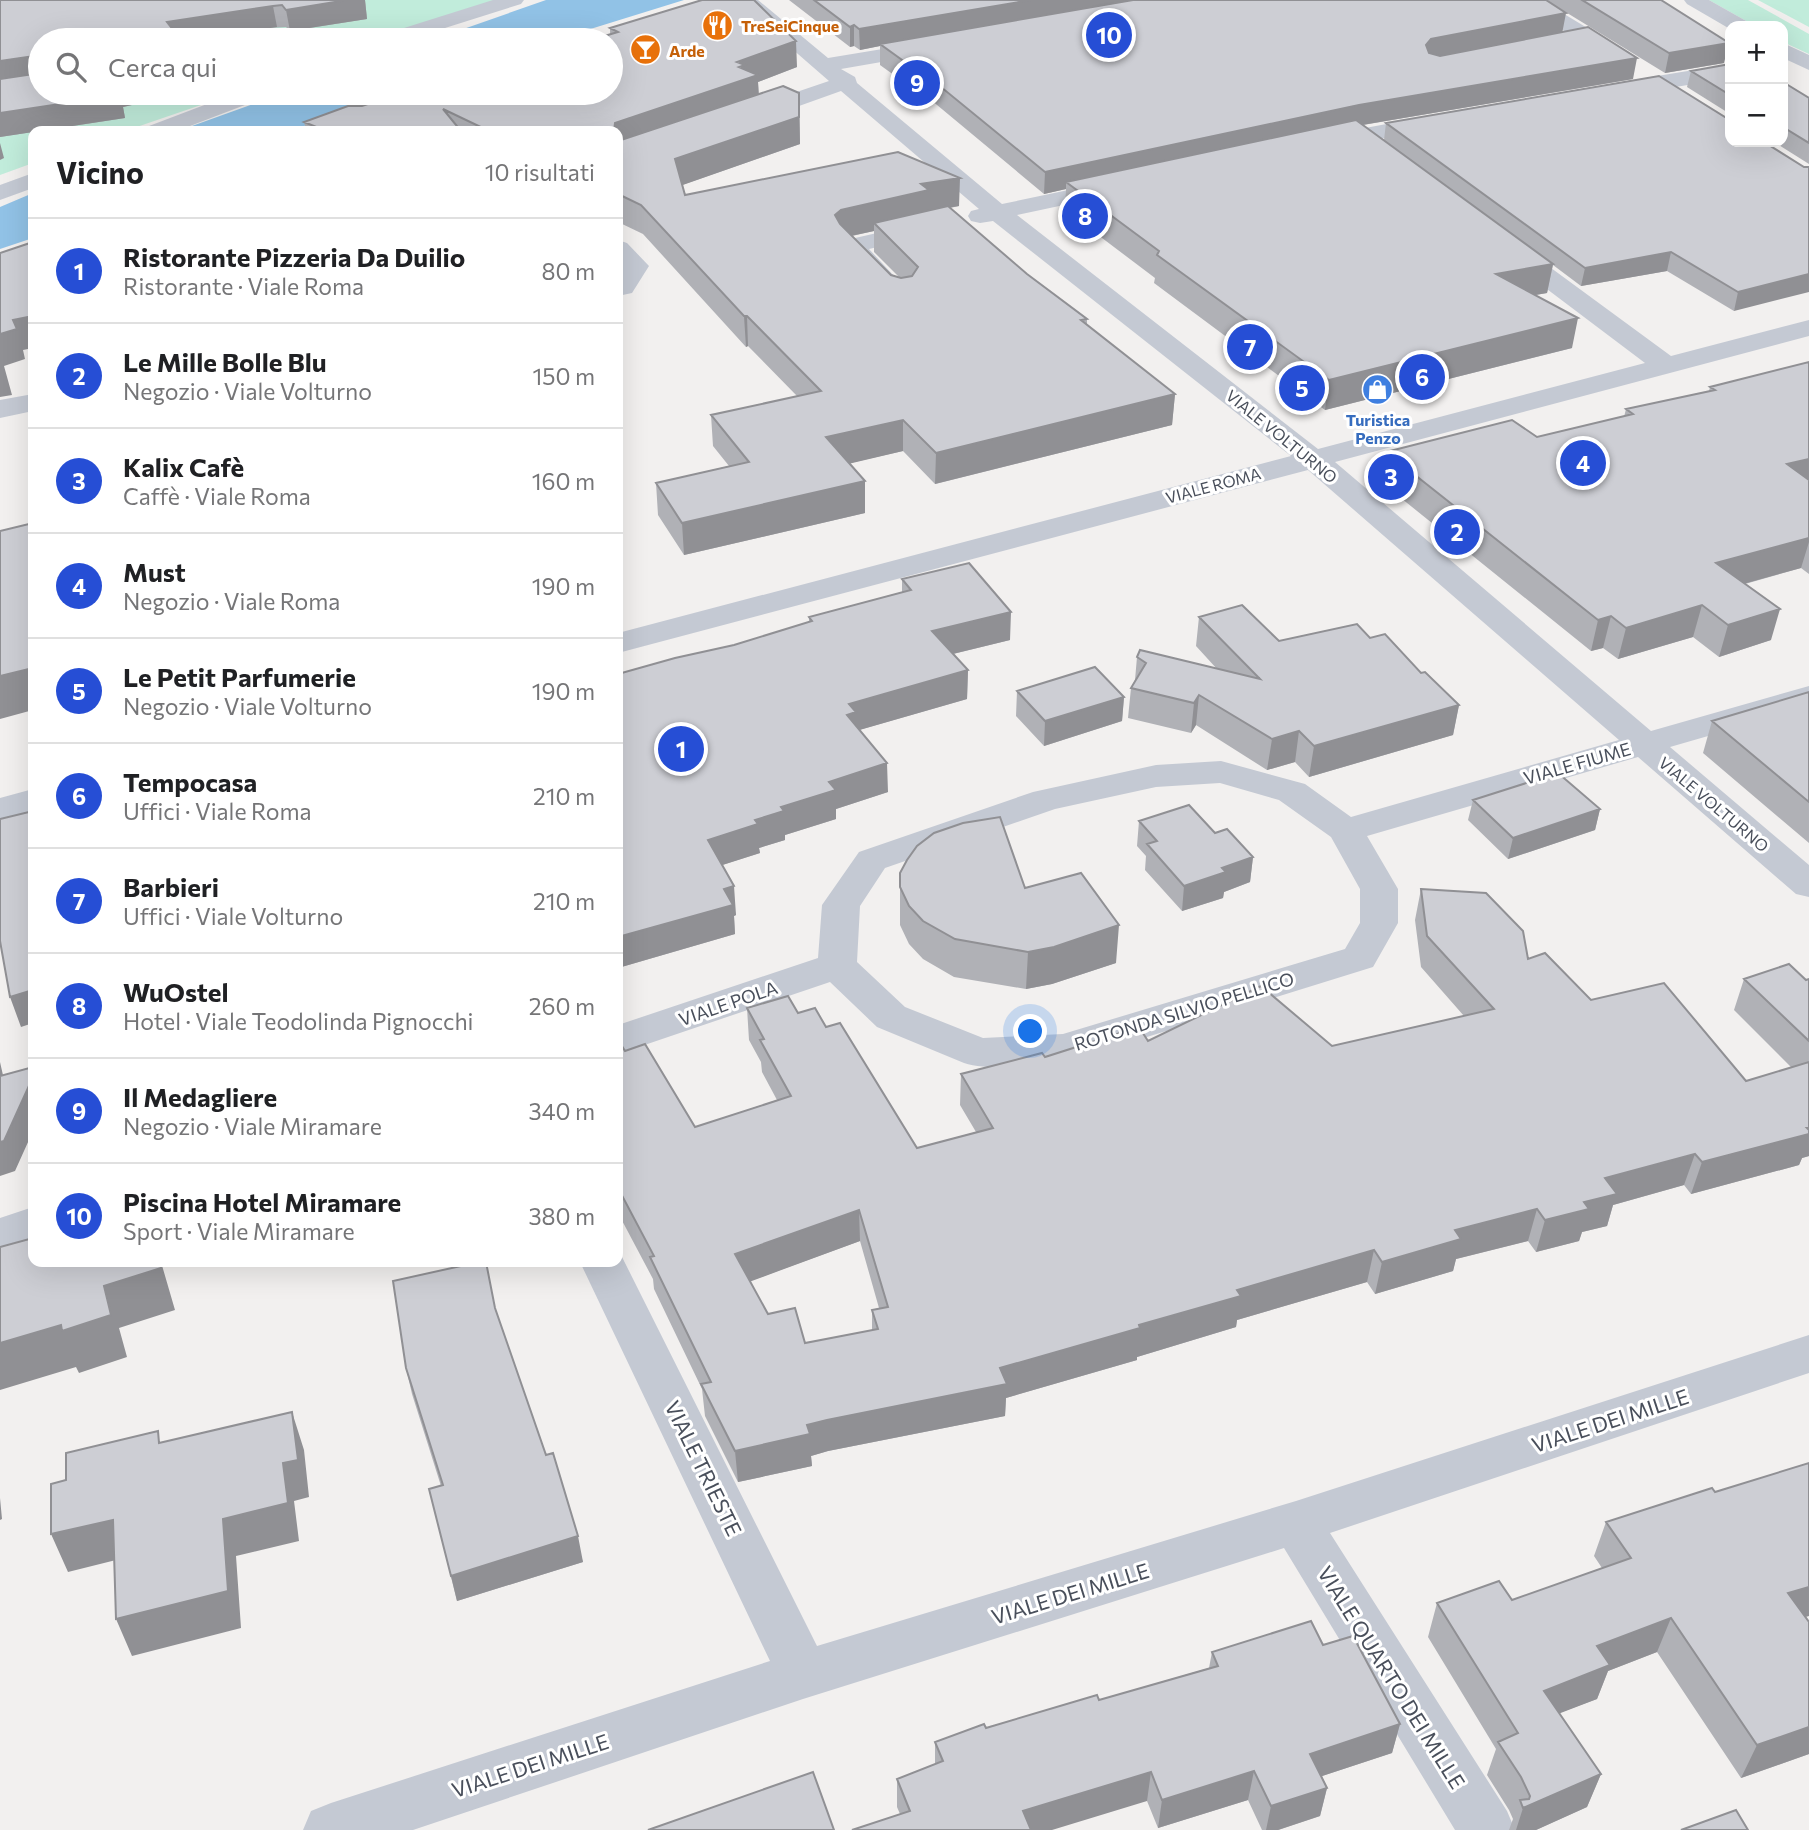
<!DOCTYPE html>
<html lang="it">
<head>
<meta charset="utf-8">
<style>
	body { margin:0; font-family:Commissioner,sans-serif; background:#f6f6f6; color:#202124 }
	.controls { position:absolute; right:21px; top:21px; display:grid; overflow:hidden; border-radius:14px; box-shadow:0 7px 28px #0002 }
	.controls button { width:63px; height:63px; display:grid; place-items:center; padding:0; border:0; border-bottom:2px solid #e0e0e0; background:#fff; color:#202124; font:35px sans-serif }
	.you { position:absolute; left:1031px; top:1032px; width:24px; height:24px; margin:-18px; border:5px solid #fff; border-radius:50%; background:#1a73e8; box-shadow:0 0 0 10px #1a73e833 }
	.badge { display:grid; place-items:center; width:46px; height:46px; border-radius:50%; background:#264ed5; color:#fff; font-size:23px; font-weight:700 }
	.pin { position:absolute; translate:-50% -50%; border:4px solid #fff; box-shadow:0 2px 7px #0006 }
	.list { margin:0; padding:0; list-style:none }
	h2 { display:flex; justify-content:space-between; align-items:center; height:91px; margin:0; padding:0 28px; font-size:30px }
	h2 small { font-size:23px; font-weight:400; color:#757577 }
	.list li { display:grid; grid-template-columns:46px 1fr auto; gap:21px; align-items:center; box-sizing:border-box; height:105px; padding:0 28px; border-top:2px solid #e0e0e0 }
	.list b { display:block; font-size:26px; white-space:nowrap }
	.list p { margin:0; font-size:23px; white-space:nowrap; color:#757577 }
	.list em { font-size:23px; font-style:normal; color:#757577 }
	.icon { flex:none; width:38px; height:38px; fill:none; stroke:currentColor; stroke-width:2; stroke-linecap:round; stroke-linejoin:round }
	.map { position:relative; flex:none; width:1809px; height:1830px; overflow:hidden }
	.search { position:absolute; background:#fff; box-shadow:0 7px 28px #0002; left:28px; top:28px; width:595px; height:77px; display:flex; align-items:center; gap:18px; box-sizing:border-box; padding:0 24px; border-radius:38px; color:#757577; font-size:26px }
	.panel { position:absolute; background:#fff; box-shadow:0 7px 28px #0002; left:28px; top:126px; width:595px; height:1141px; border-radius:14px }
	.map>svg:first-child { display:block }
	.green { fill:#c1ecdb }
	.water { fill:#91c2e6 }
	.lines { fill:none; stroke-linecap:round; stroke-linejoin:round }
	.minor { fill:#c4c9d3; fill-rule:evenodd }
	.wall { fill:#b0b1b6; fill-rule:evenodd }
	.shaded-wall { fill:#909094 }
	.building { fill:#cdced4; stroke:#909094; stroke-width:2; fill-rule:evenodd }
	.labels { text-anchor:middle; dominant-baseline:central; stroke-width:6; stroke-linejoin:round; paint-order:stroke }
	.far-food-label { font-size:16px; font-weight:bold; fill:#c56008; stroke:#fff; text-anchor:start }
	.far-shop-label { font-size:16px; font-weight:bold; fill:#366cbe; stroke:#fff }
	.far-street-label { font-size:16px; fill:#494f5b; stroke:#fff }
	.street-label { font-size:18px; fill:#494f5b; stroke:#fff }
	.near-street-label { font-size:21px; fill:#494f5b; stroke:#fff }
</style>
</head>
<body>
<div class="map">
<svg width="1809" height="1830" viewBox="0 0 1809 1830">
	<rect width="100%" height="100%" fill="#f2f0ef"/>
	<path class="green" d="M0,0H502L387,40H40V93H236L125,131H33V163L0,175Z
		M1709,0H1748L1809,34V54L1783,42V26H1755Z
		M1758,0H1809V27Z"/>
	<path class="water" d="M546,0H684L555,40H432Z
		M284,93H398L290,131H178Z
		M33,193V238L0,249V207Z"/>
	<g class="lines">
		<path class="minor" d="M493,0H524L521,4L407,40H354L358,36L404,28Z
			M736,0H758L828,58L931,41L939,42L942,47L939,52L841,69L855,77L857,83L1002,204L1116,180L1125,182L1128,187L1125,192L1017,215L1318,449L1645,363L1499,253L1495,248L1499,243L1508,240L1517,243L1671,356L1809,320V336L1335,462L1651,731L1809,686V707L1670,747L1809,865V897L1796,894L1638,757L1367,836L1398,889V923L1373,967L1079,1058C1050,1067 993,1072 964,1063L877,1027L830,982L618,1054V1025L818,958L822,905L859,852L1033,792L1156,765L1221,761L1305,784L1351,817L1619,740L1308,470L618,653V633L1291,456L993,221L980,223L971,221L968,216L971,211L979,209L841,91L757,121H741L738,116L741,111L829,81ZM1220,783L1279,800L1331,837L1360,889V923L1345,949L1063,1034L983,1038L905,1007L857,962L860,906L885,868L1055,809L1156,787Z
			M1517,0H1541L1627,52L1630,57L1627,62H1611Z
			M1684,0H1709L1748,22L1751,26H1730V29L1687,4Z
			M1783,43L1809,55V70L1783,58Z
			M1730,64V78L1615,97L1607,95L1604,90L1607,85L1615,83Z
			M236,93H266L263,98L177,131H146L149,126Z
			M1435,115L1443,117L1446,122L1443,127L1322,150L1314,148L1310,143L1314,138L1322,136Z
			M33,173V188L0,200V185Z
			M925,222L934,224L937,229L934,234L869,249L894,276L890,281C869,287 850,263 838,246L842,241Z
			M618,240L627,243L649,266L632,293L618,296V275L623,267L618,262Z
			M33,394V411L0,418V400Z
			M33,789V811L0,820V798Z
			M33,1207V1241L0,1252V1218Z
			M618,1249L817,1646L1296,1501L1809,1335V1373L1330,1533L1507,1811L1515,1830H1455L1284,1548L803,1699L413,1830H303L311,1811L331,1803L770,1661L580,1262H618Z"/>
	</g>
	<path class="wall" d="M0,0H365L367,19L290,31L286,27L40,40V93H185L123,107L125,118L0,137Z
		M789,0H1546L1563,32L1633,79L1363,125L1384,140L1386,123L1730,142L1804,167L1734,311L1667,271L1581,286L1553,265L1547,293L1535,295L1572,348L1325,410L1154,283L1155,278L1065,210L1066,189L1044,194L919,90L916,91L880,65V46L860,50L854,46L850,47Z
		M1546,0H1661L1724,63L1665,73Z
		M610,28L797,67L758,82L759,95L799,93L800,144L682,185L685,195L959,206L950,208L1027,274L1087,319V325L1175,394L1172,425L935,484L903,451L850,463L865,481V513L684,555L658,515L656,483L729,466L713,446L711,415L797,396L748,346L746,347L643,234L618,222V131H302L306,130L304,122L362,106L611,93ZM874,231V252L899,277L891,275L852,236Z
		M1730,64V114L1687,87L1691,71Z
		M1783,82L1809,98V164L1774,142H1783Z
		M1809,362V574L1801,568L1745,584L1771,640L1719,657L1693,637L1618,659L1603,648L1591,651L1381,482L1386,452L1537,437L1624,417L1626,409L1709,391L1710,387Z
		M902,579L1010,640L953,654L968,670L967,699L859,730L888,792L836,809V819L785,835V840L759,848L760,853L722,865L736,915L734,916L735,934L618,968V674L734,645L809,622V617L902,592Z
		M1199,617L1279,641L1370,638L1421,673L1459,705L1453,735L1309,777L1295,762L1267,770L1196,725L1191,733L1128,718L1131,688L1135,680L1137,657L1217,669L1196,646Z
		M1017,691L1124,697L1122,721L1044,746L1016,716Z
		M1809,692V843L1703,753L1712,721Z
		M1473,800L1600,809L1595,830L1508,859L1468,820Z
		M1139,821L1215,833L1253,857L1250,882L1224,892L1223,898L1182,911L1145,870L1146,856L1137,846Z
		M900,887L1025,888L1116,963L1052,984L1026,989L954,977L923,959L909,944L900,925Z
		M1421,889L1591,1000L1746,1081L1792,1068L1734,1010L1744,979L1806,980L1809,979V1156L1802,1158L1799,1165L1691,1194L1684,1185L1613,1205L1607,1226L1582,1232L1579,1241L1536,1252L1528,1241L1456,1259L1453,1271L1375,1294L1367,1282L1237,1320L1236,1327L1137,1357V1360L1006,1398L1005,1416L828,1451L811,1456L812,1466L738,1482L705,1416L702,1389L654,1289L653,1279L618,1213V1043L695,1127L777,1100L762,1072L761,1062L749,1040L747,1008L798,1013L826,1027L917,1148L976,1132L960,1105L961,1074L1045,1057L1148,1041L1332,1046L1464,1016L1421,967L1415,920ZM860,1241L879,1308L872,1310V1330L805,1343L768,1314L750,1281Z
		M495,1308L583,1562L457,1601L429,1489L441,1486L412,1394L406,1368Z
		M1606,1522L1805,1617L1809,1754L1741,1778L1657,1652L1608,1671L1597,1699L1559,1713L1601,1774L1587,1807L1536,1830H1509L1513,1819L1509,1810L1487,1775L1496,1749L1428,1637L1437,1603L1512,1600L1602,1568L1594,1556Z
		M1323,1645L1400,1724L1392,1753L1322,1776L1327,1788L1320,1816L1278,1830H1262L1248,1800L1158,1828L1147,1801L900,1814L897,1807V1779L935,1764V1742L986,1728L1099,1700L1209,1668L1212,1652Z"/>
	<path class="shaded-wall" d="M347,0H365L367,19L290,31L286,10Z
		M1031,0H1145L880,44V46L860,50L859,29Z
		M273,6L277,27L193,40H171L167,22Z
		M1566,13L1562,34L1428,59L1426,45L1431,39Z
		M854,25V46L850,47V27Z
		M796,41L797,67L758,82L759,102L618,150V131H614L615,123L737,62Z
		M1729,43L1724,63L1665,73L1669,53Z
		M34,56L40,78L0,84V61Z
		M1637,58L1633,79L1356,126L1066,182V189L1044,194L1045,172L1359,105Z
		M919,69V90L916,91V70Z
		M117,93H185L123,107L125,118L0,137V113Z
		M799,93L800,144L677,187L675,159Z
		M0,143L4,158L0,160Z
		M960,178L959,206L929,211L874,223V231L841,238L835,215L841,210L921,184Z
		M1671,252L1667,271L1581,286L1585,268Z
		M1553,264L1547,293L1491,303L1496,274Z
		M1809,274V292L1734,311L1738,292Z
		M33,316V348L23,350L25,359L4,366L12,395L0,397V334L13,320Z
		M744,316H747L748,346L746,347Z
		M1578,318L1572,348L1325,410L1329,380Z
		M1175,394L1172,425L935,484L936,453Z
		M903,420V451L827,469L826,437Z
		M1809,459V486L1787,464Z
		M865,481V513L684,555L682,523Z
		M1809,538V542L1801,568L1707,594L1716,563Z
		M1702,605L1693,637L1618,659L1626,628Z
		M1780,609L1771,640L1719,657L1728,625Z
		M1011,612L1010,640L932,659V631Z
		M1611,616L1603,648L1591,651L1598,620Z
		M33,668V710L0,719V676Z
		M968,670L967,699L856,731L847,715L849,704Z
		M1199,695L1196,725L1191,733L1194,703Z
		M1124,697L1122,721L1044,746L1045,721Z
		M1459,705L1453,735L1309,777L1314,746Z
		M1299,731L1295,762L1267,770L1272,739Z
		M887,763L888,792L836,809V819L785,835V840L759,848L760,853L710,869L708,840L755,820L829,782Z
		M1600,809L1595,830L1508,859L1513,838Z
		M1253,857L1250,882L1224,892L1223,898L1182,911L1184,886L1222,868Z
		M734,886L736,915L734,916L735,934L618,968V937L724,889Z
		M1119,925L1116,963L1052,984L1026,989L1028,952Z
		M33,990V1023L21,1027L10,997Z
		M0,1062L10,1106L0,1081Z
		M33,1077V1131L15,1171L0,1176V1142Z
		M1809,1128V1156L1802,1158L1799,1165L1691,1194L1702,1162Z
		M1695,1154L1684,1185L1613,1205L1607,1226L1582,1232L1579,1241L1536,1252L1545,1220L1584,1202L1605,1178Z
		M1537,1209L1528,1241L1456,1259L1453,1271L1375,1294L1382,1262L1455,1230Z
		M859,1210L860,1241L738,1286L735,1254Z
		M1374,1250L1367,1282L1237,1320L1236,1327L1137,1357V1360L1006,1398L1005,1416L828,1451L811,1456L812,1466L738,1482L735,1451L807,1425L1000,1368L1139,1325L1237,1290Z
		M159,1262H161L175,1310L119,1328L127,1357L79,1373L76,1367L0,1390V1343L104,1286Z
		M292,1412L304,1450L309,1497L294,1501L299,1541L236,1556L241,1628L132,1656L116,1619L223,1519Z
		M0,1498L2,1519L0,1520Z
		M113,1520L128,1557L68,1572L51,1534Z
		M578,1536L583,1562L457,1601L451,1576Z
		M1809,1587V1616L1772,1627L1788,1593Z
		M1671,1618L1657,1652L1608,1671L1597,1699L1532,1724L1544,1691L1597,1646Z
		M1400,1724L1392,1753L1304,1782L1310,1754Z
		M1809,1727V1754L1741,1778L1757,1745Z
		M1254,1771L1248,1800L1158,1828L1162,1800Z
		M1151,1772L1147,1801L1052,1830H1022L1023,1811Z
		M1601,1774L1587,1807L1536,1830H1516L1523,1808Z
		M1327,1788L1320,1816L1278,1830H1266L1271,1806Z"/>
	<path class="building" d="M0,0H347L286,10L282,5L273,6L167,22L181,40H40V69L37,68V59L34,56L0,61Z
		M702,0H754L796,41L737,62L745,65L739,67L758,75L615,123L614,131H489L443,109L461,131H302L314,126L304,122L348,106H362L400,93H611V40H591L618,32L610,28Z
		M814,0H1031L859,29L854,25L850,27Z
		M1133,0H1546L1566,13L1431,39L1426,45L1429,53L1440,56L1588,27L1637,58L1359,105L1045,172L919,69L916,70L880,44Z
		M1582,0H1661L1729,43L1669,53Z
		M1730,64V95L1691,71Z
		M40,73V93H119L120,95L0,113V79Z
		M1659,76L1725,117L1730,118V142H1764L1804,167H1809V274L1738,292L1671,252L1585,268L1386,123Z
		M1783,82L1809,98V143L1783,127Z
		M783,86L799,93V117L675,159L685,195L898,152L960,178L921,184L929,190L841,210L835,215L840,224L891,275L901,278L912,276L918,267L874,223L948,206L1027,274L1087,319L1081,320L1175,394L936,453L903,420L826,437L865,481L682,523L656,483L749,462L711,415L821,391L747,316H744L641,205L618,194V141Z
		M1356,120L1553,264L1496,274L1578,318L1329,380L1157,255L1159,251L1066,182Z
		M33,242V316L13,320L17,329L0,334V253Z
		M1809,362V459L1787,464L1809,480V538L1716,563L1780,609L1728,625L1702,605L1626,628L1611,616L1598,620L1386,452L1512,420L1537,437L1633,414L1626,409L1715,390L1710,387Z
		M33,523V668L0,676V531Z
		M969,563L1011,612L932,631L968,670L849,704L856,712L847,715L887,763L829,782L836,790L781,807L784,811L755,820L758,824L708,840L734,886L724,889L733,905L618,937V674L675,658L734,645L812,621L809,617L911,590L902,579Z
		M1242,605L1279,641L1357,624L1370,638L1385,634L1421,673L1425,672L1459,705L1314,746L1299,731L1272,739L1199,695L1194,703L1131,688L1146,663L1137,657L1140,650L1260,679L1199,617Z
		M1095,667L1124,697L1045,721L1017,691Z
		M1809,692V802L1712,721Z
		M1558,773L1600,809L1513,838L1473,800Z
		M1189,805L1215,833L1227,829L1253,857L1222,868L1226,872L1184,886L1147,844L1157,841L1139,821Z
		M33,811V990L10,997L0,941V819Z
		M1000,817L1025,888L1081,873L1119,925L1054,947L1028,952L955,939L923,921L909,906L900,887V873L907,860L917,846L934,833L963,823Z
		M1421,889L1486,893L1523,931L1528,959L1545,953L1591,1000L1664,983L1746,1081L1809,1062V1128H1807L1809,1130V1134L1702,1162L1695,1154L1605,1178L1617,1194L1584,1202L1589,1209L1545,1220L1537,1209L1455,1230L1461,1239L1382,1262L1374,1250L1237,1290L1241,1296L1139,1325L1140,1328L1000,1368L1007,1384L827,1420L807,1425L810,1434L735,1451L701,1384L711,1382L650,1257L654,1256L618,1188V1043H620L625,1051L645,1044L695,1127L791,1096L760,1040L764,1039L747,1008L788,996L798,1013L815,1008L826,1027L840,1023L917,1148L993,1128L961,1074L1042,1053L1045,1057L1139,1027L1148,1041L1261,986L1332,1046L1494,1009L1427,936ZM859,1210L888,1307L872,1310L878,1329L805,1343L795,1308L768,1314L735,1254Z
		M1789,964L1806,980L1809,979V1041L1744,979Z
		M33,1067V1077L4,1141L0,1142V1076Z
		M33,1238V1262H159L161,1268L104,1286L111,1315L62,1331L61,1325L0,1343V1247Z
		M479,1262H486L495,1308L546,1455L553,1453L578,1536L451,1576L429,1489L443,1485L406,1368L393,1281Z
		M292,1412L298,1460L283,1463L288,1503L223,1519L228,1591L116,1619L113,1520L51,1534V1484L66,1480V1453L158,1431L159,1443Z
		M1809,1463V1587L1788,1593L1809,1622V1727L1757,1745L1671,1618L1597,1646L1610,1665L1544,1691L1601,1774L1523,1808L1520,1800L1529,1799L1530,1796L1521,1777L1498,1742L1518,1733L1437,1603L1499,1581L1512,1600L1631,1558L1606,1522L1712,1488L1715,1492Z
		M1311,1621L1323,1645L1353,1636L1400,1724L1310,1754L1327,1788L1271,1806L1254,1771L1162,1800L1151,1772L1023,1811L1031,1830H852L910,1811L897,1779L943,1761L935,1742L984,1724L986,1728L1097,1695L1099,1700L1218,1666L1212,1652Z
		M813,1772L834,1830H648Z
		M1736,1810L1748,1830H1681Z"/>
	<defs>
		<symbol id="restaurant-disc" viewBox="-11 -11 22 22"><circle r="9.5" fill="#e8710a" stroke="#fff"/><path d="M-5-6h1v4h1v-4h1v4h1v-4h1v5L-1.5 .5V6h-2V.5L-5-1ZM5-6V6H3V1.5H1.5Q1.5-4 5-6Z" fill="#fff"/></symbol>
		<symbol id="bar-disc" viewBox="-11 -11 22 22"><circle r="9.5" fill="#e8710a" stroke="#fff"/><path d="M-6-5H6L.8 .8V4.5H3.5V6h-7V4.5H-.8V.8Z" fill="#fff"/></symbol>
		<symbol id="shop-disc" viewBox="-11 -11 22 22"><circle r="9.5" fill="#3f7fe0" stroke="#fff"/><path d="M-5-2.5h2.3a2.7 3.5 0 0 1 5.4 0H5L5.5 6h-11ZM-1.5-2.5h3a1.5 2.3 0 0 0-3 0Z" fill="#fff"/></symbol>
	</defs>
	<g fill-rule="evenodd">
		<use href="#restaurant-disc" x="700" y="8" width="35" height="35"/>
		<use href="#bar-disc" x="628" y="32" width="35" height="35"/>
		<use href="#shop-disc" x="1360" y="372" width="35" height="35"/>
	</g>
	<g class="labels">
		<g class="far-food-label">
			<text x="741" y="25">TreSeiCinque</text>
			<text x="669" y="50">Arde</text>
		</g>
		<g class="far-shop-label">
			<text x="1378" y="419">Turistica<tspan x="1378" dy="18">Penzo</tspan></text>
		</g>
		<g class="far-street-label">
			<text transform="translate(1282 436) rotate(39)">VIALE VOLTURNO</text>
			<text transform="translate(1213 485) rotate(-15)">VIALE ROMA</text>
			<text transform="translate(1714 804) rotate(40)">VIALE VOLTURNO</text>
		</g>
		<g class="street-label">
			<text transform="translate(1577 763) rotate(-16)">VIALE FIUME</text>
			<text transform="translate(728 1003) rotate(-19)">VIALE POLA</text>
			<text transform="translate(1184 1011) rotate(-17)">ROTONDA SILVIO PELLICO</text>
		</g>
		<g class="near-street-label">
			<text transform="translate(1610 1420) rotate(-18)">VIALE DEI MILLE</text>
			<text transform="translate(704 1468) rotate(64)">VIALE TRIESTE</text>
			<text transform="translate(1070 1593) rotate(-17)">VIALE DEI MILLE</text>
			<text transform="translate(1392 1677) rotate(58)">VIALE QUARTO DEI MILLE</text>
			<text transform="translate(530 1765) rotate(-18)">VIALE DEI MILLE</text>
		</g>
	</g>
</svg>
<div class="controls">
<button>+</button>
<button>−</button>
</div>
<div class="you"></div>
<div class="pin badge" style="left:681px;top:749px">1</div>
<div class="pin badge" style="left:1457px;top:532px">2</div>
<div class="pin badge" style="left:1391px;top:477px">3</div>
<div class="pin badge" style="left:1583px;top:463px">4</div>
<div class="pin badge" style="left:1302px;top:388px">5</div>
<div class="pin badge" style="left:1422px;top:377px">6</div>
<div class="pin badge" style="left:1250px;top:347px">7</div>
<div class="pin badge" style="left:1085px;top:216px">8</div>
<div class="pin badge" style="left:917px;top:83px">9</div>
<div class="pin badge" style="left:1109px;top:35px">10</div>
<div class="search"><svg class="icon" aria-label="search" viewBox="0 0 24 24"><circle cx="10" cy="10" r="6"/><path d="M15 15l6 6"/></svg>Cerca qui</div>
<section class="panel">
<h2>Vicino<small>10 risultati</small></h2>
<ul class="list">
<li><span class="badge">1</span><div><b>Ristorante Pizzeria Da Duilio</b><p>Ristorante · Viale Roma</p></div><em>80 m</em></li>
<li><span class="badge">2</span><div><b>Le Mille Bolle Blu</b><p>Negozio · Viale Volturno</p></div><em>150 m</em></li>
<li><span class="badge">3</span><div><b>Kalix Cafè</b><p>Caffè · Viale Roma</p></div><em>160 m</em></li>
<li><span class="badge">4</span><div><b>Must</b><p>Negozio · Viale Roma</p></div><em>190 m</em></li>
<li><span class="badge">5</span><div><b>Le Petit Parfumerie</b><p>Negozio · Viale Volturno</p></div><em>190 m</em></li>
<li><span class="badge">6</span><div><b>Tempocasa</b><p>Uffici · Viale Roma</p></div><em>210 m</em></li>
<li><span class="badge">7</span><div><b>Barbieri</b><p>Uffici · Viale Volturno</p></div><em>210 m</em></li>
<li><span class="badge">8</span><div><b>WuOstel</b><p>Hotel · Viale Teodolinda Pignocchi</p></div><em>260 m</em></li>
<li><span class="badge">9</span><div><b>Il Medagliere</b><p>Negozio · Viale Miramare</p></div><em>340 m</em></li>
<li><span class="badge">10</span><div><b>Piscina Hotel Miramare</b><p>Sport · Viale Miramare</p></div><em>380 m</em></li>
</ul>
</section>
</div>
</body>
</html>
